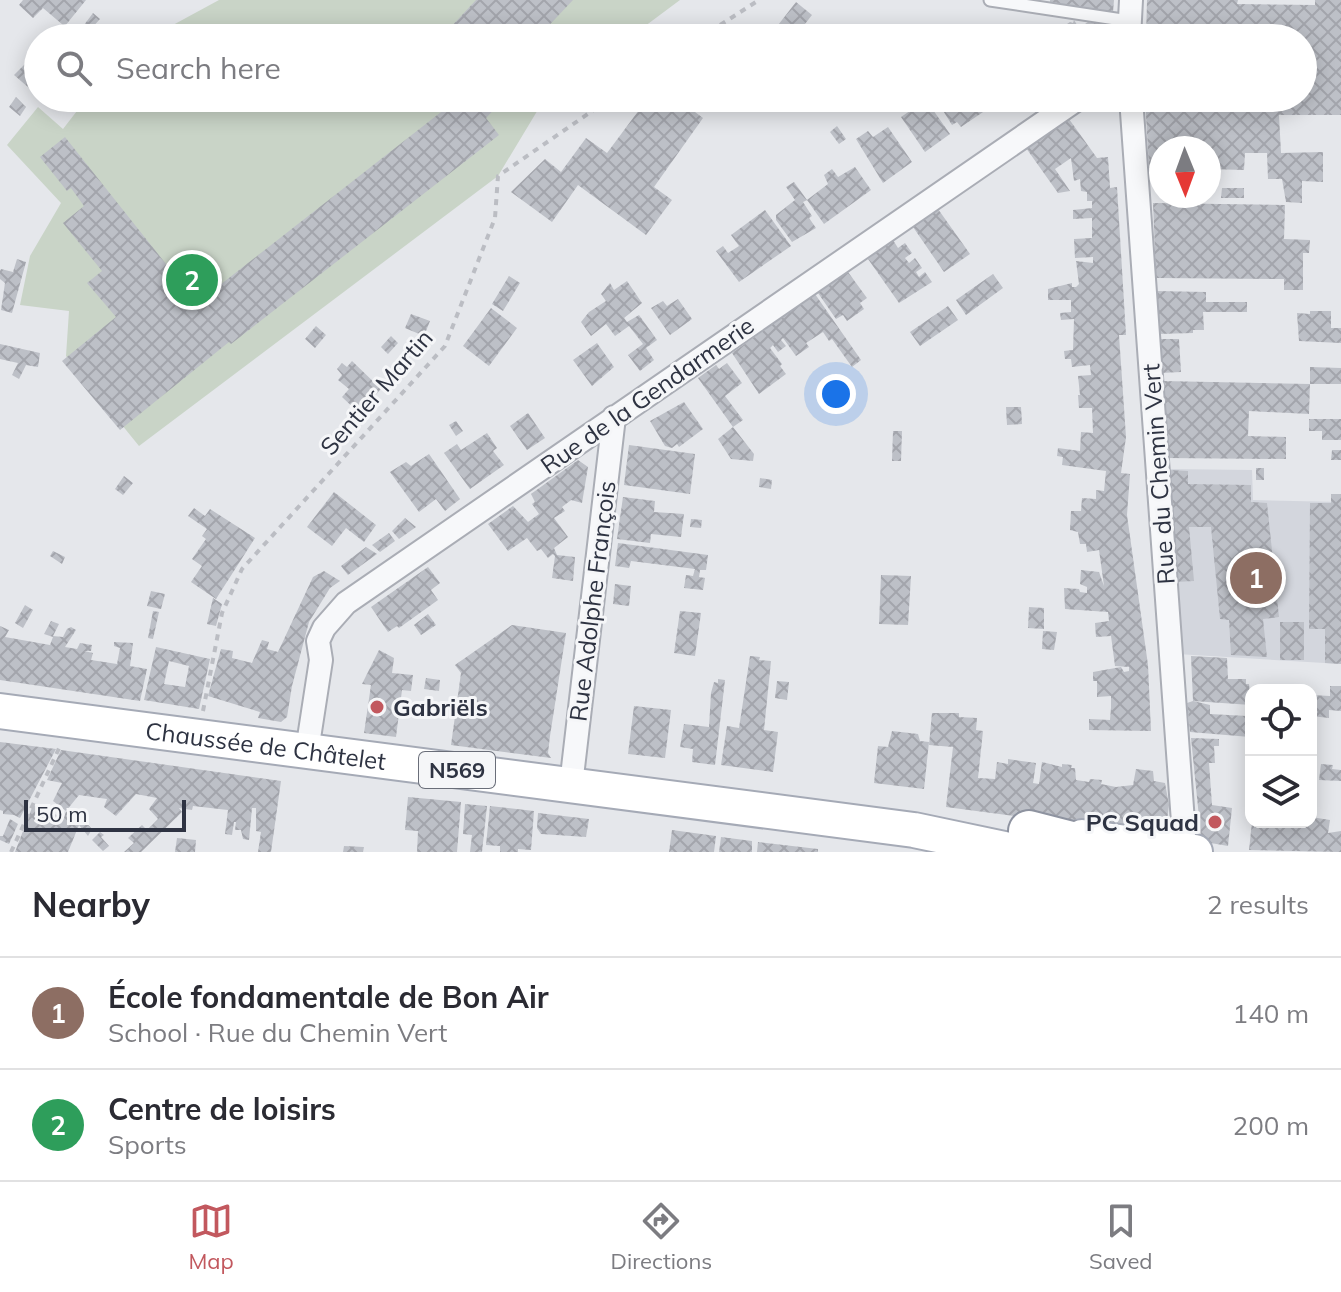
<!DOCTYPE html>
<html lang="en">
<head>
<meta charset="utf-8">
<style>
	body { margin:0; font-family:Mulish,sans-serif; background:#f2f2f3; color:#2b2b33 }
	.controls { position:absolute; right:24px; bottom:24px; display:grid; overflow:hidden; border-radius:16px; box-shadow:0 4px 20px #0003 }
	.controls button { width:72px; height:72px; display:grid; place-items:center; padding:0; border:0; border-bottom:2px solid #e1e1e2; background:#fff; color:#2b2b33; font:40px sans-serif }
	.compass { position:absolute; left:1149px; top:136px; width:72px; height:72px; border-radius:50%; background:#fff; box-shadow:0 4px 20px #0003; rotate:179deg }
	.scale { position:absolute; left:24px; bottom:20px; width:162px; box-sizing:border-box; padding-left:8px; border:4px solid #2e3342; border-top:0; font-size:22px; line-height:28px; white-space:nowrap; color:#2e3342; -webkit-text-stroke:6px #f5f6f8; paint-order:stroke }
	.you { position:absolute; left:836px; top:394px; width:28px; height:28px; margin:-20px; border:6px solid #fff; border-radius:50%; background:#1a73e8; box-shadow:0 0 0 12px #1a73e833 }
	.badge { display:grid; place-items:center; width:52px; height:52px; border-radius:50%; background:#c2585e; color:#fff; font-size:26px; font-weight:700 }
	.pin { position:absolute; translate:-50% -50%; border:4px solid #fff; box-shadow:0 2px 8px #0006 }
	.list { margin:0; padding:0; list-style:none }
	h2 { display:flex; justify-content:space-between; align-items:center; height:104px; margin:0; padding:0 32px; font-size:34px }
	h2 small { font-size:26px; font-weight:400; color:#7c7c81 }
	.list li { display:grid; grid-template-columns:52px 1fr auto; gap:24px; align-items:center; box-sizing:border-box; height:112px; padding:0 32px; border-top:2px solid #e1e1e2 }
	.list b { display:block; font-size:30px; white-space:nowrap }
	.list p { margin:0; font-size:26px; white-space:nowrap; color:#7c7c81 }
	.list em { font-size:26px; font-style:normal; color:#7c7c81 }
	.icon { flex:none; width:44px; height:44px; fill:none; stroke:currentColor; stroke-width:2; stroke-linecap:round; stroke-linejoin:round }
	.map { position:relative; flex:none; width:1341px; height:852px; overflow:hidden }
	.search { position:absolute; background:#fff; box-shadow:0 4px 20px #0003; left:24px; right:24px; top:24px; height:88px; display:flex; align-items:center; gap:20px; box-sizing:border-box; padding:0 28px; border-radius:44px; color:#7c7c81; font-size:30px }
	.sheet { height:328px; background:#fff }
	nav { display:flex; justify-content:space-around; align-items:center; box-sizing:border-box; height:112px; border-top:2px solid #e1e1e2; background:#fff; font-size:22px; color:#7c7c81 }
	nav a { display:grid; justify-items:center; gap:4px }
	nav .on { color:#c2585e }
	.map>svg:first-child { display:block }
	.built { fill:#d3d6dd }
	.garden { fill:#c9d4c7 }
	.building { fill:url(#building-cross-hatch); fill-rule:evenodd }
	.lines { fill:none; stroke-linecap:round; stroke-linejoin:round }
	.lane-casing { stroke:#aaadb5; stroke-width:15 }
	.street-casing { stroke:#aaadb5; stroke-width:26 }
	.primary-casing { stroke:#a5aab6; stroke-width:38 }
	.highway-casing { stroke:#8e93a0; stroke-width:44 }
	.path { stroke:#bbbdc3; stroke-width:4; stroke-dasharray:6 6; stroke-linecap:butt }
	.lane { stroke:#f7f8fa; stroke-width:11 }
	.street { stroke:#f7f8fa; stroke-width:22 }
	.primary { stroke:#fff; stroke-width:34 }
	.highway { stroke:#fff; stroke-width:40 }
	.poi-dot { fill:#c2585e; stroke:#f5f6f8; stroke-width:3 }
	.labels { text-anchor:middle; dominant-baseline:central; stroke-width:6; stroke-linejoin:round; paint-order:stroke }
	.shield { fill:#f5f6f8; stroke:#6a6e79; stroke-width:2 }
	.shield-label { font-size:22px; font-weight:bold; fill:#2e3342 }
	.street-label { font-size:24px; fill:#2e3342; stroke:#f5f6f8 }
	.poi-label { font-size:24px; font-weight:bold; fill:#2e3342; stroke:#f5f6f8; text-anchor:start }
</style>
</head>
<body>
<div class="map">
<svg width="1341" height="852" viewBox="0 0 1341 852">
	<defs>
		<pattern id="building-cross-hatch" width="8" height="8" patternUnits="userSpaceOnUse" patternTransform="scale(2)"><rect width="8" height="8" fill="#bdc0c7"/><path d="M0 0l8 8M0 8l8-8" fill="none" stroke="#a3a5ac"/></pattern>
	</defs>
	<rect width="100%" height="100%" fill="#e5e7eb"/>
	<path class="built" d="M1165,469L1252,470L1253,500L1341,502V664L1177,654Z"/>
	<path class="garden" d="M219,0H680L629,38H149Z
		M87,98H548L542,103L498,176L139,446L66,356L69,311L20,305L30,256L61,203L7,145L38,107L63,129Z"/>
	<path class="building" d="M23,0H86L65,26L77,38H50L63,25L43,8L33,18L19,5Z
		M476,0H573L537,38H445L448,30Z
		M1050,0H1114L1113,12L1050,2Z
		M1147,0H1238L1237,4L1315,5V0H1341V115H1279L1281,153L1323,152V182L1302,181V203L1286,202L1282,179H1268L1267,153H1245L1244,170L1209,169V148H1161V168H1149L1145,98H1303V38H1146Z
		M796,2L812,15L794,38H768Z
		M93,13L100,19L90,30L84,25Z
		M1074,20L1079,28L1088,22L1113,26L1112,38H1046L1070,22L1073,23Z
		M38,51V92L36,94L14,75Z
		M16,97L26,107L20,116L9,107Z
		M459,98H505L486,118L499,135L231,344L229,342L120,430L62,361L116,317L87,283L102,271L63,223L84,206L71,188L67,191L40,157L65,137L197,303Z
		M648,98H707L695,112L703,118L654,187L672,200L646,235L578,185L552,222L511,192L545,159L561,172L586,138L607,153Z
		M722,98H748L739,111Z
		M935,98H990L982,104L986,110L961,127L957,122L952,125Z
		M926,100L950,134L925,152L901,117Z
		M1069,119L1097,158L1108,157L1110,188L1117,187L1126,335H1119L1126,437L1121,473L1130,474L1127,515L1148,665L1151,731L1089,730V719L1110,720L1111,708V696L1097,697V681H1093V672L1121,667L1124,672L1129,671V667L1115,666L1111,636L1096,637L1095,623L1109,621L1108,612L1065,609L1064,588L1079,589L1080,592L1087,593V587L1080,584L1081,570L1099,572L1104,586L1099,550L1087,552L1086,544H1080L1078,532L1070,530L1071,511H1081L1082,498L1096,499V490L1104,491L1106,471L1062,465L1063,457L1057,456L1058,448L1080,451L1081,432L1093,433L1092,408H1079L1078,395H1080L1078,376L1091,375L1090,365L1072,367L1071,359H1065L1064,351L1073,350L1074,319L1061,320L1060,313L1071,312V300H1048V289L1072,283V287H1076L1079,284L1076,261L1093,263V257L1075,258L1074,239L1092,238V218L1073,219V210L1092,208V201H1087V192L1081,191L1080,179L1074,181L1071,158L1055,169L1070,191L1058,193L1026,148Z
		M837,126L846,139L839,144L830,132Z
		M888,127L912,162L883,183L856,139L868,131L873,137Z
		M855,167L871,190L824,224L807,200L803,202L812,216L809,218L816,228L792,242L776,220V215L795,200L786,187L794,182L807,200L828,184L824,175L832,169L838,177Z
		M1222,188H1244V198H1221Z
		M1153,203L1285,205L1284,239L1310,240L1309,253H1303V290H1284V279L1156,278Z
		M938,209L970,254L944,272L913,227Z
		M765,210L791,246L739,282L716,251L723,246L728,253L739,246L731,235Z
		M893,240L898,248L905,243L912,253L905,258L909,263L915,258L922,268L916,272L919,277L925,272L932,282L899,303L868,259Z
		M17,259L26,262L12,313L1,310L5,283L0,279V271L1,269L13,272Z
		M848,272L867,298L860,303L864,309L847,321L843,315L836,319L818,293Z
		M993,274L1003,288L966,315L956,300Z
		M509,276L520,283L503,311L492,304Z
		M627,281L642,303L624,318L627,322L639,315L657,340L646,348L654,360L640,371L628,355L643,344L629,326L615,336L606,324L591,336L581,322L589,312L606,301L601,294L610,283L614,290Z
		M1156,291L1206,292V302H1247V312H1203L1204,330H1193V333L1158,334Z
		M815,294L861,360L852,367L832,339L829,341L823,332L806,343L809,347L796,356L783,338L781,340L786,346L778,352L773,345L770,348L782,364L780,366L786,374L759,394L732,353Z
		M678,299L692,319L670,335L651,308L663,301L667,306Z
		M948,306L958,320L920,346L910,332Z
		M491,308L517,328L489,366L463,346Z
		M1310,311H1331V328H1341V343L1299,341L1297,313L1310,314Z
		M411,314L430,321L424,336L405,328Z
		M316,326L326,335L315,348L305,339Z
		M391,336L398,343L388,354L381,347Z
		M1161,339H1179L1181,372L1161,373Z
		M597,343L614,367L592,386L573,360Z
		M0,344L40,353L38,367L26,365L19,379L12,375L18,363L0,359Z
		M352,361L381,389L359,413L342,397L349,389L338,380L342,375L337,369L342,363L347,367Z
		M727,363L742,383L725,396L743,420L733,427L698,378L716,365L719,369Z
		M1310,367L1341,368V384H1310Z
		M1162,381L1310,384L1309,414L1249,411L1248,436L1286,437V459L1166,458Z
		M684,402L703,429L679,447L677,444L672,448L665,446L650,421Z
		M1006,407H1021L1022,424L1007,425Z
		M528,413L545,438L527,450L510,426Z
		M1309,419H1341V440H1322V431H1309Z
		M456,421L463,431L456,436L449,425Z
		M733,427L754,454L753,461L731,459L718,439Z
		M893,431H902L901,461H892Z
		M487,433L497,448L493,451L504,465L470,489L444,453L457,444L461,450Z
		M629,445L695,454L690,494L624,485Z
		M1332,450H1341V460H1331Z
		M429,454L460,499L445,511L436,499L419,512L390,472L406,462L411,466Z
		M578,460L588,467L582,503L571,500L562,507L565,511L554,518L568,537L554,548L557,555L575,557L573,581L552,578L555,556L553,554L548,558L541,549L537,551L527,538L508,551L488,524L513,506L528,522L539,514L532,504L535,502L531,494Z
		M1256,468H1264V480H1256Z
		M1169,470L1188,471V484L1251,485V502L1267,503L1279,617L1263,619L1267,657L1231,655L1229,620L1220,619L1211,527H1189L1194,581L1176,582Z
		M124,476L133,483L123,495L115,489Z
		M760,478L772,480L771,489L759,487Z
		M334,492L376,525L364,542L346,528L332,546L307,527Z
		M1331,494H1341V664L1325,663V629H1309L1310,503H1331Z
		M623,497L655,501L654,512L684,514L681,537L651,534L650,543L617,539Z
		M194,508L205,516L210,509L255,538L216,599L191,582L202,566L192,559L206,539L202,536L207,529L188,516Z
		M405,518L416,527L399,539L392,531Z
		M691,519L702,520L701,528L690,527Z
		M389,533L395,541L380,552L372,545Z
		M618,543L708,555L706,570H700L699,577L705,578L703,590L684,588L686,575L693,576L695,569L631,561L629,568L615,566Z
		M366,547L377,554L348,575L341,566Z
		M53,551L65,557L62,564L50,556Z
		M428,567L440,583L431,590L438,600L399,628L397,626L388,632L371,607Z
		M324,571L340,581L330,588L309,622L292,686L287,717L281,722L258,718L260,712L208,696L221,649L233,651L232,658L252,663L262,640L269,642L267,649L278,652L313,577Z
		M881,575L911,576L908,625L879,624Z
		M615,584L631,586L629,606L613,604Z
		M151,591L165,594L161,609L147,606Z
		M213,598L222,604L216,626L207,624Z
		M25,605L33,610L23,628L15,623Z
		M1029,607L1044,608V629L1028,628Z
		M153,611L159,612L153,639L148,638Z
		M680,611L701,613L695,656L674,653Z
		M428,614L436,625L421,635L414,625Z
		M51,621L59,624L53,636L63,637L67,629L71,627L76,630L65,647L77,649L80,643L92,645L91,651H84L93,653L91,660L117,664L120,648L114,646V642L133,643L130,666L147,669L140,701L0,680V626L9,630L5,637L50,645L53,637L44,634Z
		M1280,622H1304V660H1280Z
		M512,625L566,633L550,736L548,753L551,758L451,745L461,673L455,665Z
		M1043,631L1057,632L1054,650L1042,649Z
		M156,647L210,659L199,709L144,700ZM169,661L189,666L185,687L164,684Z
		M379,650L394,658L392,673L413,675L411,691L402,690L396,737L364,733L371,685L362,684Z
		M750,656L760,657L759,660L771,661L764,730L778,732L773,772L721,765L727,726L739,728Z
		M1191,656L1227,658L1228,679H1246V684H1249L1251,705L1193,701L1210,705V714L1247,716V713L1251,714L1250,737L1190,732L1187,703L1193,701Z
		M426,678L440,680L439,691L424,689Z
		M718,679L725,680L715,765L692,762L693,749L680,747L684,724L709,727L711,693L714,682L718,683Z
		M777,681L789,682L787,700L775,698Z
		M1330,686H1341V711L1329,710V718L1311,716V695L1330,696Z
		M634,706L671,710L665,758L628,754Z
		M932,713H959V717L977,718L976,730L983,731L978,778L995,779L997,762L1008,764V759L1036,763L1033,783L1039,784L1042,762L1062,767V764L1072,765L1071,768H1075L1076,780L1089,782L1090,779L1102,780L1101,784L1116,787L1133,785L1136,769L1153,771L1154,781L1165,783L1169,805L1166,829L1160,835L946,807L953,747L929,745Z
		M892,731L918,734L920,741L929,742L924,789L874,783L878,746L888,747Z
		M1191,738L1219,739V746H1214L1215,763H1209L1212,805L1232,808L1228,846L1205,842L1201,837Z
		M0,742L56,749L20,818L14,815L3,814V811L0,810Z
		M61,750L281,781L271,852H258L261,832L256,831V808H252L249,840L243,839L241,830H235L236,822H234L232,835L225,834L228,810L193,806L192,810L179,808L182,812L141,852H124L134,843L128,838L142,825L147,830L158,819L149,809L157,798L136,794L116,816L104,807L107,799L79,795L66,811L76,821L81,817L92,829L88,836L79,825L68,852H15L33,805L64,818L66,811L53,801L62,783L47,780Z
		M1321,764L1333,765L1332,769L1341,770V781L1319,780Z
		M408,797L461,802L457,852H417L418,831L405,830Z
		M465,804L487,806L482,852H470L472,835L463,834Z
		M490,806L534,811L531,850L518,849V852H500V846L486,845Z
		M538,813L589,819L586,837L541,834L537,828Z
		M1311,817L1330,820L1328,833L1341,831V852L1249,850L1252,822L1299,825V822H1311Z
		M10,819L18,824L9,844L0,840V836H3Z
		M672,830L716,836L714,852H669Z
		M100,832L104,835L101,837L109,846L103,851L92,840Z
		M721,837L752,841V852H719Z
		M177,838L196,840L195,852H175Z
		M758,842L818,849V852H757Z
		M344,846L364,847L363,852H343Z"/>
	<g class="lines">
		<defs>
			<path id="lane" d="M990,0L1129,21"/>
			<path id="street" d="M1129,38L1131,0
				M1131,98L1185,850
				M307,751L321,660L318,641L324,628L346,603L1079,98
				M571,785L614,417"/>
			<g id="primary">
				<path id="s1" d="M0,711L914,830L1019,852"/>
				<path d="M1082,837L1195,852"/>
			</g>
			<path id="highway" d="M1029,831L1111,852"/>
		</defs>
		<use href="#lane" class="lane-casing"/>
		<use href="#street" class="street-casing"/>
		<use href="#primary" class="primary-casing"/>
		<use href="#highway" class="highway-casing"/>
		<path class="path" d="M700,38L759,0
			M203,711L222,613L242,569L445,346L495,218L498,176L611,98
			M11,852L61,744"/>
		<use href="#lane" class="lane"/>
		<use href="#street" class="street"/>
		<use href="#primary" class="primary"/>
		<use href="#highway" class="highway"/>
	</g>
	<g class="poi-dot">
		<circle cx="377" cy="707" r="8"/>
		<circle cx="1215" cy="822" r="8"/>
	</g>
	<g class="labels">
		<rect class="shield" x="419" y="752" width="76" height="36" rx="6"/>
		<g class="shield-label">
			<text x="457" y="770">N569</text>
		</g>
		<g class="street-label">
			<text transform="translate(376 392) rotate(-49)">Sentier Martin</text>
			<text transform="translate(647 395) rotate(-35)">Rue de la Gendarmerie</text>
			<text transform="translate(1158 474) rotate(-94)">Rue du Chemin Vert</text>
			<text transform="translate(592 601) rotate(-83)">Rue Adolphe François</text>
			<text stroke="none"><textPath href="#s1" startOffset="268">Chaussée de Châtelet</textPath></text>
		</g>
		<g class="poi-label">
			<text x="393" y="707">Gabriëls</text>
			<text x="1199" y="822" text-anchor="end">PC Squad</text>
		</g>
	</g>
</svg>
<div class="controls">
<button><svg class="icon" aria-label="locate" viewBox="0 0 24 24"><circle cx="12" cy="12" r="6"/><path d="M12 2v4M12 18v4M2 12h4M18 12h4"/></svg></button>
<button><svg class="icon" aria-label="layers" viewBox="0 0 24 24"><path d="M12 4l9 5-9 5-9-5zM3 14l9 5 9-5"/></svg></button>
</div>
<svg class="compass" viewBox="-18 -18 36 36"><path d="M0-13l5 13h-10z" fill="#e53935"/><path d="M0 13l5-13h-10z" fill="#7c7c81"/></svg>
<div class="scale">50 m</div>
<div class="you"></div>
<div class="pin badge" style="left:1256px;top:578px;background:#8d6e63">1</div>
<div class="pin badge" style="left:192px;top:280px;background:#2e9e5b">2</div>
<div class="search"><svg class="icon" aria-label="search" viewBox="0 0 24 24"><circle cx="10" cy="10" r="6"/><path d="M15 15l6 6"/></svg>Search here</div>
</div>
<section class="sheet">
<h2>Nearby<small>2 results</small></h2>
<ul class="list">
<li><span class="badge" style="background:#8d6e63">1</span><div><b>École fondamentale de Bon Air</b><p>School · Rue du Chemin Vert</p></div><em>140 m</em></li>
<li><span class="badge" style="background:#2e9e5b">2</span><div><b>Centre de loisirs</b><p>Sports</p></div><em>200 m</em></li>
</ul>
</section>
<nav>
<a class="on"><svg class="icon" aria-label="map" viewBox="0 0 24 24"><path d="M3 6l6-2 6 2 6-2v14l-6 2-6-2-6 2zM9 4v14M15 6v14"/></svg>Map</a>
<a><svg class="icon" aria-label="directions" viewBox="0 0 24 24"><path d="M12 3l9 9-9 9-9-9zM9 14v-3h6M13 9l2 2-2 2"/></svg>Directions</a>
<a><svg class="icon" aria-label="saved" viewBox="0 0 24 24"><path d="M7 4h10v16l-5-4-5 4z"/></svg>Saved</a>
</nav>
</body>
</html>
